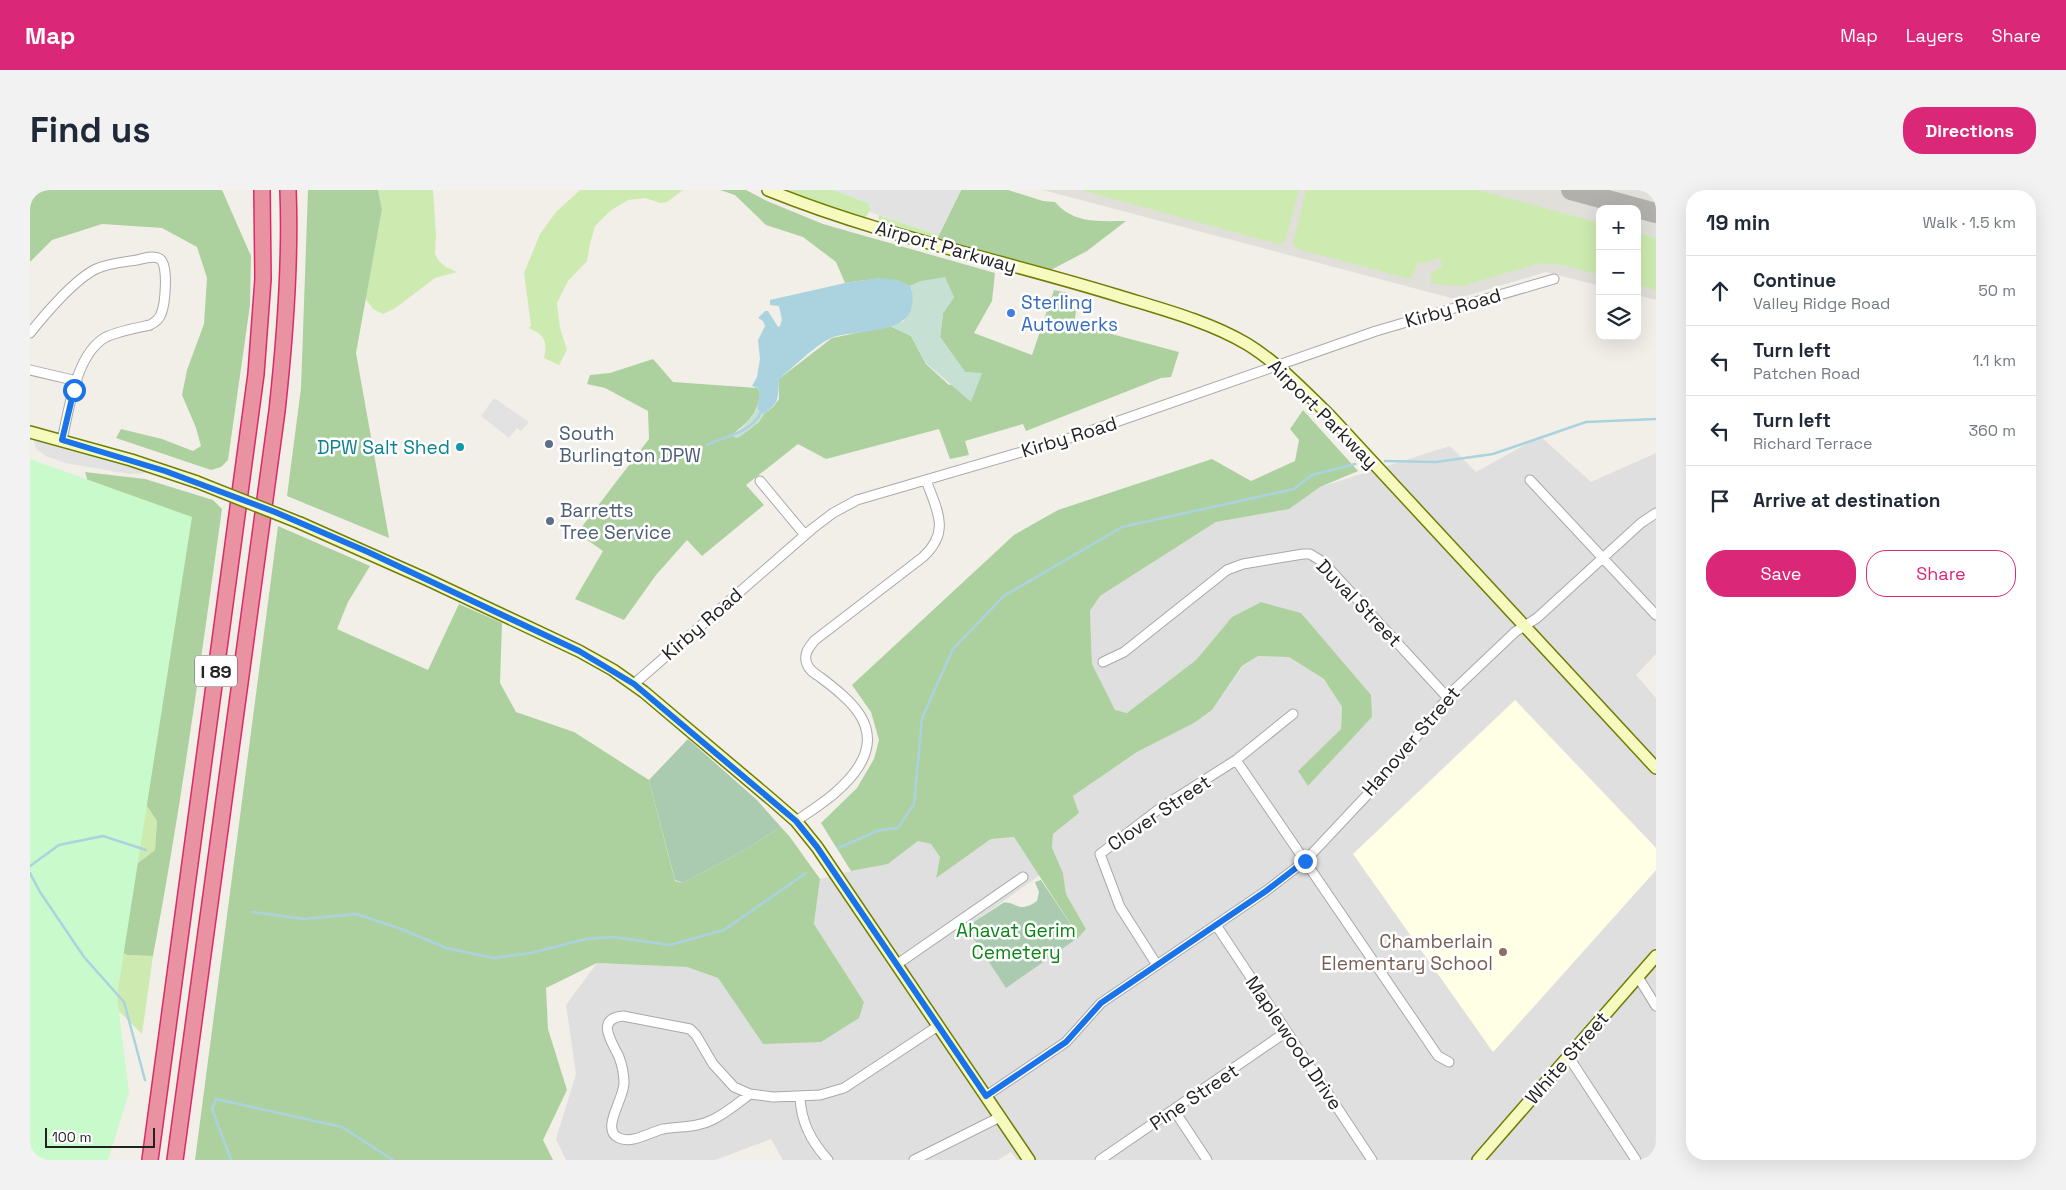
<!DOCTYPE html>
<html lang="en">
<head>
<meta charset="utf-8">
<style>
	body { margin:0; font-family:"Space Grotesk",sans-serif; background:#f2f2f3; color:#1f2937 }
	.controls { position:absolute; right:15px; top:15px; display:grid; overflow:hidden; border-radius:10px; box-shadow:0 5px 20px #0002 }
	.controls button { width:45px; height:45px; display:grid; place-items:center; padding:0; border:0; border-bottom:1px solid #e0e1e3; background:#fff; color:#1f2937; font:25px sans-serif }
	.scale { position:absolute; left:15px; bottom:12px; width:110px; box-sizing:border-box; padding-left:5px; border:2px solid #222; border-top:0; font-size:14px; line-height:18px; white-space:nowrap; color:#222; -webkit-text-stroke:4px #fff; paint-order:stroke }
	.stop { position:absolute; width:15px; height:15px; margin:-11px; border:4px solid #1a73e8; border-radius:50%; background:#fff }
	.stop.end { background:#1a73e8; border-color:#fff; box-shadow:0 1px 5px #0008 }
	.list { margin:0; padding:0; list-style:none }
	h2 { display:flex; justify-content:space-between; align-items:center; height:65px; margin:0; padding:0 20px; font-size:21px }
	h2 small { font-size:16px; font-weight:400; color:#747a83 }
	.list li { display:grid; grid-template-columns:32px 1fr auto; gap:15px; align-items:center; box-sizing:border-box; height:70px; padding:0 20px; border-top:1px solid #e0e1e3 }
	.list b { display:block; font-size:19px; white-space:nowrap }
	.list p { margin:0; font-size:16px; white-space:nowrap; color:#747a83 }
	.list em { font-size:16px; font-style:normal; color:#747a83 }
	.actions { display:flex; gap:10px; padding:15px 20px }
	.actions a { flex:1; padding:11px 0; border:1px solid #db2777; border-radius:20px; text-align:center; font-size:18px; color:#db2777 }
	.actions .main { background:#db2777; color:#fff }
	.icon { flex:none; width:28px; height:28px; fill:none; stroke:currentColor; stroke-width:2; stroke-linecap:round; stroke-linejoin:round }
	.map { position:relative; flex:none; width:1626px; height:970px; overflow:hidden; border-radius:20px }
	header { display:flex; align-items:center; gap:30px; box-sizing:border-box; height:70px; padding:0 25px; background:#db2777; color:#fff }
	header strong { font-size:24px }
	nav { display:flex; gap:28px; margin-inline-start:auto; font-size:18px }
	.intro { display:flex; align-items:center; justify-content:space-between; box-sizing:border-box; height:120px; padding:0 30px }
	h1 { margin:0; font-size:35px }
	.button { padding:12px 22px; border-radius:20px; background:#db2777; color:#fff; font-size:18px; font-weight:700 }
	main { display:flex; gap:30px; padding:0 30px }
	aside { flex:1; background:#fff; border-radius:20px; box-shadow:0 5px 20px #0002 }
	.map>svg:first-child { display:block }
	.residential { fill:#e0dfdf }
	.education { fill:#ffffe5 }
	.airport { fill:#e1dfda }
	.grass { fill:#cdebb0 }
	.forest { fill:#add19e }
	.wetland { fill:#c6e0d4 }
	.cemetery { fill:#aacbaf }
	.park { fill:#c8facc }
	.parking { fill:#e2e2e2 }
	.water { fill:#aad3df }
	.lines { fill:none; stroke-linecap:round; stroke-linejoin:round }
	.stream { stroke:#aad3df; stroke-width:2.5 }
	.taxiway { stroke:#b1b0ac; stroke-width:20 }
	.street-casing { stroke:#a9a9a9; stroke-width:11 }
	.secondary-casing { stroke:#707d05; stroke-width:14 }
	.highway-casing { stroke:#dc2a67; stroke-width:18 }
	.street { stroke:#fff; stroke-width:9 }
	.secondary { stroke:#f7fabf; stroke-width:11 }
	.highway { stroke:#e892a2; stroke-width:15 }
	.secondary-bridge-casing { stroke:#707d05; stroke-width:14; stroke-linecap:butt }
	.secondary-bridge { stroke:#f7fabf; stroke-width:11 }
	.route { stroke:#1a73e8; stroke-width:6 }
	.shop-dot { fill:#3f7fe0; stroke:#fff; stroke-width:2 }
	.service-dot { fill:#5c6f8a; stroke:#fff; stroke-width:2 }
	.culture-dot { fill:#0f9aa8; stroke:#fff; stroke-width:2 }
	.education-dot { fill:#8d6e63; stroke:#fff; stroke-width:2 }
	.labels { text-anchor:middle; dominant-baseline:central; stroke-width:5; stroke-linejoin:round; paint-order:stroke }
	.shield { fill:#fff; stroke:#646464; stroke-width:1 }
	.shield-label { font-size:18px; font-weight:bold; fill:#222 }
	.street-label { font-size:19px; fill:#222; stroke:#fff }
	.shop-label { font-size:19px; fill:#366cbe; stroke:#fff; text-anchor:start }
	.service-label { font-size:19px; fill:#4e5e75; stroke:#fff; text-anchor:start }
	.culture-label { font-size:19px; fill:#0d838f; stroke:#fff; text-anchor:end }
	.park-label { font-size:19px; fill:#0c8416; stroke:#fff }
	.education-label { font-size:19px; fill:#785e54; stroke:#fff; text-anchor:end }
</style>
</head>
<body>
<header>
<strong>Map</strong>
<nav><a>Map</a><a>Layers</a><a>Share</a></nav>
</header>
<div class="intro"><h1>Find us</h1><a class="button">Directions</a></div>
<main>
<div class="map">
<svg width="1626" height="970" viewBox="0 0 1626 970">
	<rect width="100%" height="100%" fill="#f2efe9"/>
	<path class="residential" d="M1510,246L1561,292L1626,263V464L1606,485L1626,508V658L1485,510L1463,862L1626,680V970H987L981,962L968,970H753L741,949L685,970H536L526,949L546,884L536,815L567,773L657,777L688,788L733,854L834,812L784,734L790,689L821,681L858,674L888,651L901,654L910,667L906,687L961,649L984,647L1010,685L937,737L1049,747L1056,739L1036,704L1033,683L1022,658L1023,644L1049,623L1043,606L1107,562L1164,533L1182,520L1213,476L1228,466L1259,467L1294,489L1312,517L1311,539L1268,581L1278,596L1342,527L1271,423L1231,412L1202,427L1166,470L1098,523L1085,521L1062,474L1060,421L1070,406L1186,332L1258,319L1290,297L1420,256L1446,282Z"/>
	<path class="education" d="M1485,510L1626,658V680L1463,862L1323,664Z"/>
	<path class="airport" d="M1013,0H1626V110L1607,105V19H1570V96L1516,82L1425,109Z"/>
	<path class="grass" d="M348,0H403L406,44L405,64L409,71L416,77L427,82L405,88L364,119L353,124L343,119L335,108L352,19Z
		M550,0H653L637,12L630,13L615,8L598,10L580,21L565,36L560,54L557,71L538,91L527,113L530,138L537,160L529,175L514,168C518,151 514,144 498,138L501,136L494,83L510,44L526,22Z
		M753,0H803L839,13L841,19L835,28Z
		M1051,0H1269L1255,52L1247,54Z
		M1276,0H1448L1570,33V85L1532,75L1510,73L1432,96L1401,94V84L1407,79L1412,78L1410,68L1394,73L1389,72L1380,89L1268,59L1263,54Z
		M848,25L909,45L906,51L850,34Z
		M1607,43L1626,48V100L1607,95Z
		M113,610L127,631L125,660L108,673L98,765L123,766L112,844L41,774Z"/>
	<path class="forest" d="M0,0H192L221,66L220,115L198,270L191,277L181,280L86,248L91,239L132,249L163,261L171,256L166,238L152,205L157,180L174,134L177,88L167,57L132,38L72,34L22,50L0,72Z
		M278,0H348L352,19L326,163L359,348L257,306L271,198Z
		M690,0H716L737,11L793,34L965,83L962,111L944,143L1002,165L1024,100L1039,103L1046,122L1044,134L1149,162L1141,187L1131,188L996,241L993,234L935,251L939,265L920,269L909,239L796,269L768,254L716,295L734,315L672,366L657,350L626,385L594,430L545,409L573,361L547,343L619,249L618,221L575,198L557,194L560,185L580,183L623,169L643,192L727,198L730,202C729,221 719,232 704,243L728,233L734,224L743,217L749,209V189L802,148L860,136L881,146L896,174L919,195L952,184L935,182L910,147L913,123L924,107L891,91L880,96C857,86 838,90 815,93L806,72L773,47L736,35L705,5Z
		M931,0H978L1013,11L1025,12C1044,34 1069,31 1096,31L1057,61L1019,81L906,51Z
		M1273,220L1328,281L1290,297L1259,319L1186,332L1070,406L1060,421L1062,474L1085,520L1097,523L1166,470L1202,427L1231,412L1271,423L1341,505L1342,527L1278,596L1268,581L1311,539L1312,517L1294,489L1259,467L1228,466L1212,476L1182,520L1164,533L1107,562L1043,606L1049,623L1023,644L1022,658L1033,683L1036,704L1056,739L1049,747L984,647L961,649L906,688L910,667L901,654L888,651L858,674L821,681L791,633L827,598L844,569L849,550L841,522L822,495L984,345L1028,320L1182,269L1221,291L1265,271L1269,250L1260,239Z
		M55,282L115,289L183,310L192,319C171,469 151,618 123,766L98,765L76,757L108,673L125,660L127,631L113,610L67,323Z
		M248,336L340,376L318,412L307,439L398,480L429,414L472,433L470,493L486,522L544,542L619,590L645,691L653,693L713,661L751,637L760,647L790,689L784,734L834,812L829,828L791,852L733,854L688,788L657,777L567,773L516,798L518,839L537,900L513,950L523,970H165Z"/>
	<path class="wetland" d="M915,87L924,107L913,123L910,147L935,182L952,183L941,212L896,173L881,146L860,136L874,131L882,100L880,96L891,91Z
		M727,219L734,224C727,235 719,241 707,248L702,246L714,236Z"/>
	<path class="cemetery" d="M658,549L727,610L751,637L713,661L653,693L645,690L619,590Z
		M1011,690L1049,747L976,798L936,737L973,713C986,710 987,725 1007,711L1009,702L1005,692Z"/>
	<path class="park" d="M0,269L162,327L87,806L99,903L78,970H0Z"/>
	<path class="parking" d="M803,0H931L909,45L840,22L841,16L839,13Z
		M464,208L499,232L491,241L487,238L479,248L451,226Z
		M3,247L116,280V283L99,284L35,273L16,266L6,259Z"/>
	<path class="water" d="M849,88L867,90L880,96C883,102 883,108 882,115C878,146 823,139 801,148C784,156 764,177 749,189C748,208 750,212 734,224L727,219L730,202L727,198L722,196L727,187L730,169L728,150L735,136L733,131L728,128L735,121H738L748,137L750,136L752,130L749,116L740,115V110L815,93Z"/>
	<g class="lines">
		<path class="stream" d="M677,255C696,246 721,243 731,222
			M1355,271L1406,272L1463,264L1556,232L1626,229
			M808,658L850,640L868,638L884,614L892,528L923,459L974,406L1092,337L1264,299L1282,285L1325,274
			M0,676L29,655L73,646L116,660
			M0,683L10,702L54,767L94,812L115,890
			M222,722L274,729L326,724L371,739L416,758L464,768L501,763L556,749L583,747L640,755L694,740L776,683
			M201,970L182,919L186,909L312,937L363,970"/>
		<path class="taxiway" d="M1541,0L1626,23"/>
		<defs>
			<path id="street" d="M0,143C15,124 45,89 66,79C79,73 94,72 107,70C114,68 124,65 130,69C139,75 135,115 131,124C129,130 125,132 120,135C106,138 89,141 76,147C46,163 39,220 32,250
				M0,180L47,191
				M1500,290L1626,425
				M730,291L775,345
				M1073,472L1094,462L1197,380L1213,374L1273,364H1280L1293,372L1417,507
				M604,494L782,339L803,323L827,310L1043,247L1346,141L1524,89
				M1206,570L1408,866L1419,872
				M766,631C788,616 814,600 829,576C854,536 819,509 790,487C784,483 779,480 777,474C773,464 779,457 785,450L893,367C921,341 907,321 896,290
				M1186,735L1342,970
				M866,775L993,687
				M1127,775L1090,717L1070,664L1129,619L1206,570L1263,524
				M1608,787L1626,816
				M1538,866L1606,970
				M720,904C708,913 695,924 682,930C666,938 650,936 633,939C620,942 603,954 589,948C570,940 594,909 594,893C594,884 592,875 589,867C583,853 564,829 593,826L660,839L666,845L683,874L704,897L720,904L743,907L790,905L814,898L908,836
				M956,906L1036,852L1071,813L1236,701L1275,671L1353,588L1425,499L1485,442L1507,428L1611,333L1626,323
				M770,907C771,932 781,951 798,970
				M1144,920L1177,970
				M884,970L970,927
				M1070,970L1256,842"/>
			<path id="secondary" d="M738,0C851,46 973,70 1089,106C1131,119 1178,131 1217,154C1248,173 1273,200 1299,225L1626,578
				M0,242L101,270L167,292
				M270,333L396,389L549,461L583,480L614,502L742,610L766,631L787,657L999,970
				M1448,970L1626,766"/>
			<path id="highway" d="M120,970L226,184L233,89L232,0
				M145,970L247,221C255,148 261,74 258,0"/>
		</defs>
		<use href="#street" class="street-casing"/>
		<use href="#secondary" class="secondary-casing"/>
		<use href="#highway" class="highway-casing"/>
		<use href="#street" class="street"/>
		<use href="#secondary" class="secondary"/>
		<use href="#highway" class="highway"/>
		<defs>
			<path id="secondary-bridge" d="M167,292L270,333"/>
		</defs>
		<use href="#secondary-bridge" class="secondary-bridge-casing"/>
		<use href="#secondary-bridge" class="secondary-bridge"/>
	</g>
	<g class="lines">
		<path class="route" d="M44,200L32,250L135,281L245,322L338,362L549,461L604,494L766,631L787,657L956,906L1036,852L1071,813L1236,701L1275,671"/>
	</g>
	<circle class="shop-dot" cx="981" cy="123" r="5"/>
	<g class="service-dot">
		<circle cx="519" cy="254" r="5"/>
		<circle cx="520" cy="331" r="5"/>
	</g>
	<circle class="culture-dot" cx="430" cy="257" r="5"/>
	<circle class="education-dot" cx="1473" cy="762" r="5"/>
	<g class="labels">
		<rect class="shield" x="165" y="465.5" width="42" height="31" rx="4"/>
		<g class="shield-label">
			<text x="186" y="481">I 89</text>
		</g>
		<g class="street-label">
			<text transform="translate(916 57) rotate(16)">Airport Parkway</text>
			<text transform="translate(1423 118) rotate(-16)">Kirby Road</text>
			<text transform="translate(1293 224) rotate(45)">Airport Parkway</text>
			<text transform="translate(1039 247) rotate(-17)">Kirby Road</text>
			<text transform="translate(1329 413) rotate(46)">Duval Street</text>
			<text transform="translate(672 434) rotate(-41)">Kirby Road</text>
			<text transform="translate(1381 551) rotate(-49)">Hanover Street</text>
			<text transform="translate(1129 623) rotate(-34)">Clover Street</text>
			<text transform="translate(1264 853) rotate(56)">Maplewood Drive</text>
			<text transform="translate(1537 868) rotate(-49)">White Street</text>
			<text transform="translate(1164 907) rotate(-34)">Pine Street</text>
		</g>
		<g class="shop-label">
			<text x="991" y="112">Sterling<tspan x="991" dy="22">Autowerks</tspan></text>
		</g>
		<g class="service-label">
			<text x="529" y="243">South<tspan x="529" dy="22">Burlington DPW</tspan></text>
			<text x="530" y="320">Barretts<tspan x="530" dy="22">Tree Service</tspan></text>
		</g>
		<g class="culture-label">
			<text x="420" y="257">DPW Salt Shed</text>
		</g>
		<g class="park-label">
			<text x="986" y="740">Ahavat Gerim<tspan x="986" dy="22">Cemetery</tspan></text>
		</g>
		<g class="education-label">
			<text x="1463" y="751">Chamberlain<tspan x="1463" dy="22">Elementary School</tspan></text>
		</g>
	</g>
</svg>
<div class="controls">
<button>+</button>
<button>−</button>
<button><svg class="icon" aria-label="layers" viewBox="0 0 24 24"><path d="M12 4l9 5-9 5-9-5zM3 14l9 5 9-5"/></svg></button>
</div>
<div class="scale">100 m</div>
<div class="stop" style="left:44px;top:200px"></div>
<div class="stop end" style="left:1275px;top:671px"></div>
</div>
<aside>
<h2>19 min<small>Walk · 1.5 km</small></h2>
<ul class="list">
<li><svg class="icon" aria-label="ahead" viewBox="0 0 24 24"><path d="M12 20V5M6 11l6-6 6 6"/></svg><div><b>Continue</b><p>Valley Ridge Road</p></div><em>50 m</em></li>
<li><svg class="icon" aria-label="left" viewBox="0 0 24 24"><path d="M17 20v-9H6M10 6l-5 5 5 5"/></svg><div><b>Turn left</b><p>Patchen Road</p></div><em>1.1 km</em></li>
<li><svg class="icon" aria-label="left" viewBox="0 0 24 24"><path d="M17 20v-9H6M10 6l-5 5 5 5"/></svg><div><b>Turn left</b><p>Richard Terrace</p></div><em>360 m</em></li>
<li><svg class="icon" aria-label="arrive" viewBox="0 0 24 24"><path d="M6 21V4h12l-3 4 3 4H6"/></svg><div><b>Arrive at destination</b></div></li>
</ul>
<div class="actions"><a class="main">Save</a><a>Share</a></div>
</aside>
</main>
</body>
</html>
